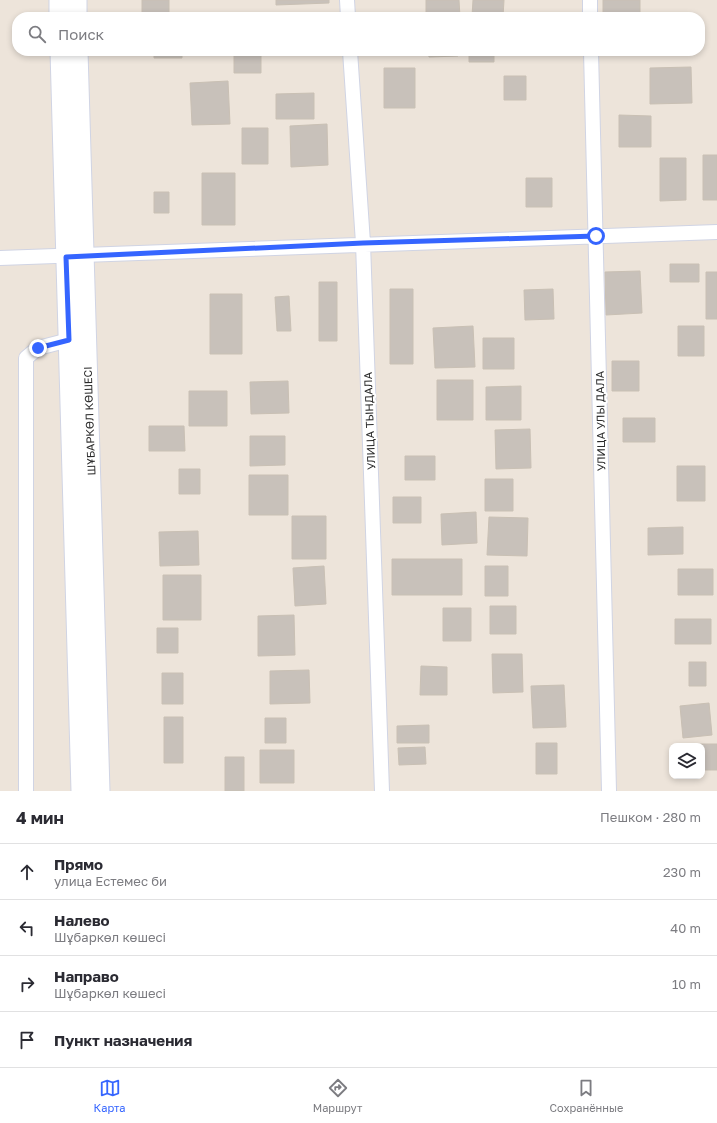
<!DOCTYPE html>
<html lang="ru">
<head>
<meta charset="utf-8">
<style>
	body { margin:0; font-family:"Golos Text",sans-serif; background:#f7f7f7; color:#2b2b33 }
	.controls { position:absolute; right:12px; bottom:12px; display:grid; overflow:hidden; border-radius:8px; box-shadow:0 2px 6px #0003 }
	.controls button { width:36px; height:36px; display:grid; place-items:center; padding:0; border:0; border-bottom:1px solid #e1e1e2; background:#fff; color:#2b2b33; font:20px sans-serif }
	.stop { position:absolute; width:12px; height:12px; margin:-9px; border:3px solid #3565ff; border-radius:50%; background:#fff }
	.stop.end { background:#3565ff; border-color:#fff; box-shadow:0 1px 4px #0008 }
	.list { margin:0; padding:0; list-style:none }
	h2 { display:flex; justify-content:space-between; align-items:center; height:52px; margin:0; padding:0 16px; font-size:17px }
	h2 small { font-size:13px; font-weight:400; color:#7c7c81 }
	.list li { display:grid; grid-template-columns:26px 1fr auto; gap:12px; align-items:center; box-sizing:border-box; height:56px; padding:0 16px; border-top:1px solid #e1e1e2 }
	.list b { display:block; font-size:15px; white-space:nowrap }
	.list p { margin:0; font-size:13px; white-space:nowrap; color:#7c7c81 }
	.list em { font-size:13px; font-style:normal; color:#7c7c81 }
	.icon { flex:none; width:22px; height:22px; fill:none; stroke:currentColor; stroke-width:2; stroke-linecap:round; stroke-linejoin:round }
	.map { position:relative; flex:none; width:717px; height:791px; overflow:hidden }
	.search { position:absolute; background:#fff; box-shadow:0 2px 6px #0003; left:12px; right:12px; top:12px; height:44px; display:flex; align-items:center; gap:10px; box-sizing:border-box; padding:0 14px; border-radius:16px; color:#7c7c81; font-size:15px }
	.sheet { height:276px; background:#fff }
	nav { display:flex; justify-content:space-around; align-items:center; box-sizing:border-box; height:56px; border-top:1px solid #e1e1e2; background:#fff; font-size:11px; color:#7c7c81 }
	nav a { display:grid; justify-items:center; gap:2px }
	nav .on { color:#3565ff }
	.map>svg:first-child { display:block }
	.building { fill:#c8c1ba; stroke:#c9c0b4 }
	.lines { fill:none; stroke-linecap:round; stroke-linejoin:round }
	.street-casing { stroke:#d0d4e4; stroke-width:16 }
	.secondary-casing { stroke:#d0d4e4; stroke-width:21 }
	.street { stroke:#fff; stroke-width:14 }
	.secondary { stroke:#fff; stroke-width:19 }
	.route { stroke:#3565ff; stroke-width:5 }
	.labels { text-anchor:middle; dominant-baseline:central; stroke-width:4; stroke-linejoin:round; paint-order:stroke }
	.street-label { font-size:11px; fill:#2a2a2a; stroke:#fff }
</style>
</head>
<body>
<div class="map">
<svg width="717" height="791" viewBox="0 0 717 791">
	<rect width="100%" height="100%" fill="#ede4da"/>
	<path class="building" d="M142,0H169V17H142Z
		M276,0H329V3L276,5Z
		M426,0H459L460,17H426Z
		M473,0H504L503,17L472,16Z
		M603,0H640V16H603Z
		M154,51H182V58H154Z
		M234,51H261V73H234Z
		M428,51H458V56L429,57Z
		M469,51H494V62H469Z
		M607,51H639V52H607Z
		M691,67L692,103L650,104V68Z
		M384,68H415V108H384Z
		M504,76H526V100H504Z
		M228,81L230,124L192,125L190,83Z
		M314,93V119H276V94Z
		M619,115L651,116V147H619Z
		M327,124L328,165L291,167L290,126Z
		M242,128H268V164H242Z
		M703,155H717V200H703Z
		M660,158H686V200L660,201Z
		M202,173H235V225H202Z
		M526,178H552V207H526Z
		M154,192H169V213H154Z
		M670,264H699V282H670Z
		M640,271L642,313L606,315L605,272Z
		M706,272H717V319H706Z
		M319,282H337V341H319Z
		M390,289H413V364H390Z
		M553,289L554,319L525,320L524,290Z
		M210,294H242V354H210Z
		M289,296L291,331H277L275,297Z
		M473,326L475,367L435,368L433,328Z
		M678,326H704V356H678Z
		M483,338H514V369H483Z
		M612,361H639V391H612Z
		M437,380H473V420H437Z
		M288,381L289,413L251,414L250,382Z
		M521,386V420H486V387Z
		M189,391H227V426H189Z
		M623,418H655V442H623Z
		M149,426H184L185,451H149Z
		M530,429L531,468L496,469L495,430Z
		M250,436H285V465L250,466Z
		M405,456H435V480H405Z
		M677,466H705V501H677Z
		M179,469H200V494H179Z
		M249,475H288V515H249Z
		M485,479H513V511H485Z
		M393,497H421V523H393Z
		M476,512L477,543L442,545L441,514Z
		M292,516H326V559H292Z
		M489,517L528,518L527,556L487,555Z
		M683,527V554L648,555V528Z
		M198,531L199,565L160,566L159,532Z
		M392,559H462V595H392Z
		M324,566L326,604L295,606L293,568Z
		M485,566H508V596H485Z
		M678,569H713V595H678Z
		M163,575H201V620H163Z
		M490,606H516V634H490Z
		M443,608H471V641H443Z
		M294,615L295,655L258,656V616Z
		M675,619H711V644H675Z
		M157,628H178V653H157Z
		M492,654H522L523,692L493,693Z
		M689,662H706V686H689Z
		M421,666L447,667V695H420Z
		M309,670L310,703L270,704V671Z
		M162,673H183V704H162Z
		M564,685L566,727L533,728L531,686Z
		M709,703L712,735L683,738L680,706Z
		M164,717H183V763H164Z
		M265,718H286V743H265Z
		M429,725V743H397V726Z
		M536,743H557V774H536Z
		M691,744H717V770H702V746H691Z
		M425,747L426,764L399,765L398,748Z
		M260,750H294V783H260Z
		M225,757H244V791H225Z"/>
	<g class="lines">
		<defs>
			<path id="street" d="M347,0L348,17
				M590,0V17
				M350,51L363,243L382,791
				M591,51L609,791
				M0,258L717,232
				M26,791V358L38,348L69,340"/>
			<path id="secondary" d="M59,0V17
				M77,0V17
				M60,51L81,791
				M78,51L100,791"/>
		</defs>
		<use href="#street" class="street-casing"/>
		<use href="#secondary" class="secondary-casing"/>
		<use href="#street" class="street"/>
		<use href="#secondary" class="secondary"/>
	</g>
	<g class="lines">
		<path class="route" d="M38,348L69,340L66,257L363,243L596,236"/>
	</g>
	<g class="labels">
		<g class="street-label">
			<text transform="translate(89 421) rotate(-92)">ШҰБАРКӨЛ КӨШЕСІ</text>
			<text transform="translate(369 421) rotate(-92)">УЛИЦА ТЫНДАЛА</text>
			<text transform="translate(600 421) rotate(-91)">УЛИЦА УЛЫ ДАЛА</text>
		</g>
	</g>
</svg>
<div class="controls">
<button><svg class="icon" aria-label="layers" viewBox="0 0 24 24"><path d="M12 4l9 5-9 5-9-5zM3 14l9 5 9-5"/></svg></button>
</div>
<div class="stop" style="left:596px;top:236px"></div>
<div class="stop end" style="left:38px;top:348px"></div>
<div class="search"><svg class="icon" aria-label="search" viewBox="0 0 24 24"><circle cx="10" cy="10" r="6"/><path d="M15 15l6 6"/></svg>Поиск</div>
</div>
<section class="sheet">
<h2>4 мин<small>Пешком · 280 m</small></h2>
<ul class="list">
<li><svg class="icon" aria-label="ahead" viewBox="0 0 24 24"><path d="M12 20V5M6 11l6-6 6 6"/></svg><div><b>Прямо</b><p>улица Естемес би</p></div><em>230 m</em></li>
<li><svg class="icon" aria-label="left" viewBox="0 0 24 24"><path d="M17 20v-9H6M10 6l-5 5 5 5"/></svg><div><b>Налево</b><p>Шұбаркөл көшесі</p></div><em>40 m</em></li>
<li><svg class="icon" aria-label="right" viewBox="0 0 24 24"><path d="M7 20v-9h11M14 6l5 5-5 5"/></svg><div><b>Направо</b><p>Шұбаркөл көшесі</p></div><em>10 m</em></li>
<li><svg class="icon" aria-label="arrive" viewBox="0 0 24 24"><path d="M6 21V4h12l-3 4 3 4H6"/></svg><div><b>Пункт назначения</b></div></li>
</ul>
</section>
<nav>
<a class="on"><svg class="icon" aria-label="map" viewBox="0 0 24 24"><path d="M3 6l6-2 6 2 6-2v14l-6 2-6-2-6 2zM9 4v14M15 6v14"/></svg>Карта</a>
<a><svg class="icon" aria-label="directions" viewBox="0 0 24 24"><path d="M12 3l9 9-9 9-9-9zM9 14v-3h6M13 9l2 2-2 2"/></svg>Маршрут</a>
<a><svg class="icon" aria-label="saved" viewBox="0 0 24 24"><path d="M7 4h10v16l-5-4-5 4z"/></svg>Сохранённые</a>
</nav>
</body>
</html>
